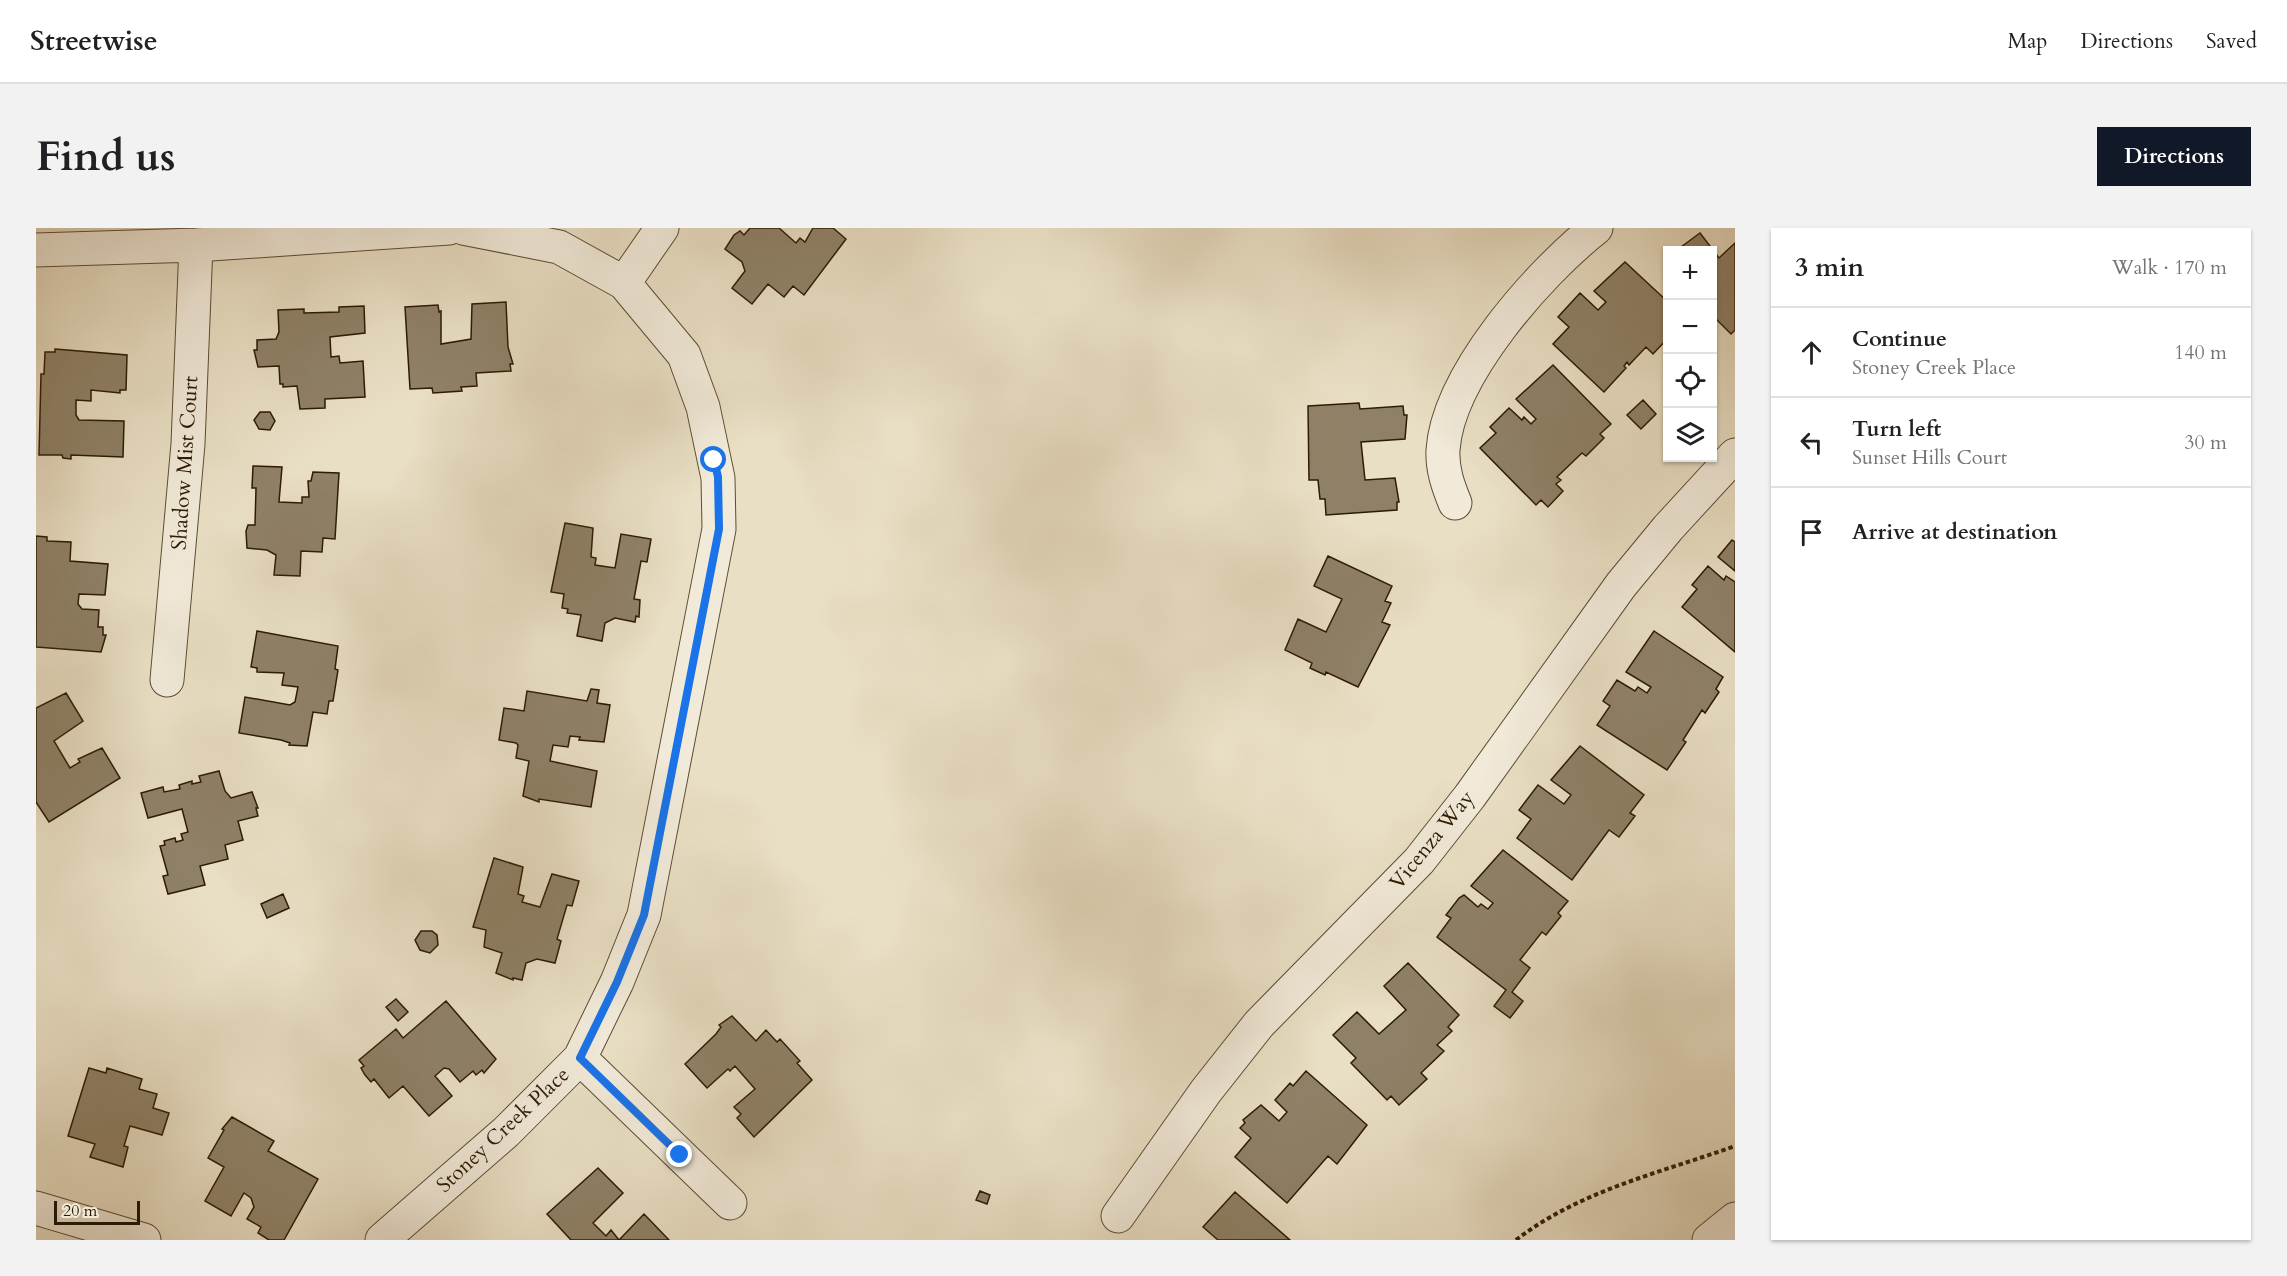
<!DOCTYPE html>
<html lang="en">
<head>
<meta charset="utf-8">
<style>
	body { margin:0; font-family:Cardo,serif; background:#f2f2f2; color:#202124 }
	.controls { position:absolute; right:18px; top:18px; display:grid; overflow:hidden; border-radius:0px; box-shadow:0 2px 4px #0004 }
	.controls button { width:54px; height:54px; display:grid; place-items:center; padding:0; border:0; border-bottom:2px solid #e0e0e0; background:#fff; color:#202124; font:30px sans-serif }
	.scale { position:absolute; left:18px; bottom:15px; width:86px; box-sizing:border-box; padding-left:6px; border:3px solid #2d1b03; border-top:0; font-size:16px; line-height:21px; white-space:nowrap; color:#2d1b03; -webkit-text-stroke:4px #f1ead9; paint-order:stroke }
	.stop { position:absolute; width:18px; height:18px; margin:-14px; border:4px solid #1a73e8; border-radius:50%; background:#fff }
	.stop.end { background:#1a73e8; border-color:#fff; box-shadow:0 2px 6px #0008 }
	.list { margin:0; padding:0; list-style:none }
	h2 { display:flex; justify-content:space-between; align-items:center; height:78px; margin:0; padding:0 24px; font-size:26px }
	h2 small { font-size:20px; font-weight:400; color:#757577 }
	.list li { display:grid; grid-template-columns:39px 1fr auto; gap:18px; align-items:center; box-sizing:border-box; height:90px; padding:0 24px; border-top:2px solid #e0e0e0 }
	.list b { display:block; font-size:22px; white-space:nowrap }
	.list p { margin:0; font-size:20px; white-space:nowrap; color:#757577 }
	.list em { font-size:20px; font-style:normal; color:#757577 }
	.icon { flex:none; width:33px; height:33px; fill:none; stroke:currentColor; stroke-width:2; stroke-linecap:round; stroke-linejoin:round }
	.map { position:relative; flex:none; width:1699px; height:1012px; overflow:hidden; border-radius:0px }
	header { display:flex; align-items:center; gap:36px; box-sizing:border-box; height:84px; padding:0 30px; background:#fff; border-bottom:2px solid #e0e0e0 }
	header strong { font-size:28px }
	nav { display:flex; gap:33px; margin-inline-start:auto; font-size:21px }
	.intro { display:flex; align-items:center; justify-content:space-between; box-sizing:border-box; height:144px; padding:0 36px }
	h1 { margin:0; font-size:42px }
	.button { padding:15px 27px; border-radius:0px; background:#111827; color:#fff; font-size:21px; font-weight:700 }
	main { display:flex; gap:36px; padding:0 36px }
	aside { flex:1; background:#fff; border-radius:0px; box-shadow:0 2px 4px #0004 }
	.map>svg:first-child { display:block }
	.building { fill:#8f8167; stroke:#2d1b03; stroke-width:1.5 }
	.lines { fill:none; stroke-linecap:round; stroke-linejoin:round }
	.minor-casing { stroke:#5c4c33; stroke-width:35 }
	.path { stroke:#2d1b03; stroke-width:4; stroke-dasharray:4.5 3; stroke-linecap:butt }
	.minor { stroke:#f1ead9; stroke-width:33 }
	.route { stroke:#1a73e8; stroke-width:8 }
	.labels { text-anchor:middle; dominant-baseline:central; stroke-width:5; stroke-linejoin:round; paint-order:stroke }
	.street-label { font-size:21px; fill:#2d1b03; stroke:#f1ead9 }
</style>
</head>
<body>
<header>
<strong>Streetwise</strong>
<nav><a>Map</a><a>Directions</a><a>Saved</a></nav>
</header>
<div class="intro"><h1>Find us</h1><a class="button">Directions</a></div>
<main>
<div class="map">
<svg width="1699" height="1012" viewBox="0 0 1699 1012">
	<rect width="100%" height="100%" fill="#e9dfc4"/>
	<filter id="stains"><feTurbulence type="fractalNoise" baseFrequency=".00333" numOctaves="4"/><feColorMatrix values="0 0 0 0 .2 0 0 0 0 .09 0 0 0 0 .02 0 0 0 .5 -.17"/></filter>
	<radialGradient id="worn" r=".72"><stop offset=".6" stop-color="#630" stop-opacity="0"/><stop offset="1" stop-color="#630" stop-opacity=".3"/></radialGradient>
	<path class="building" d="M714,0H743L760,15L764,10L769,14L777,0H797L810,11L768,67L757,58L748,69L732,56L716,76L696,60L709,43L706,34L689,21L698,7L704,3L708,7Z
		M1664,5L1683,30L1699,15V102L1695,106L1676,87V22H1641Z
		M1589,34L1632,74V110L1617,126L1610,119L1593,137L1591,134L1588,138L1590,140L1568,164L1517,116L1533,99L1522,89L1544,65L1562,82L1570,74L1558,63Z
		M470,74L472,119L477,136H474L475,143L440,145L441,158L425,159L426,163L397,165L396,160L374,161L369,79L402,77L403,84L405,83V116L435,111L436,76Z
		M328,78L329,105L294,109L295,129L303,128L304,135L327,133L329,169L289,171V180L264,181L261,158L247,159V156H244L243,138L222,139L218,122H221V112L240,111L243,104L242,82L268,81V85L303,84V79Z
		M19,121L91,127L90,162H84V165L55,162V173L40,172V187L43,192L88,193L87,229L35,227V231L27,230L26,227H3L5,146H8L9,124H19Z
		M1517,137L1575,196L1564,206L1568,210L1550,228L1546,225L1521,249L1525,252L1520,256L1527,263L1512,279L1505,272L1500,277L1444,220L1460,205L1454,199L1473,180L1486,192L1488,189L1495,196L1500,191L1480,171Z
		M1607,172L1620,186L1605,201L1591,187Z
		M1323,175L1324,181L1367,178L1368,187H1371L1369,211L1325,214L1329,252L1359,250L1363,274H1361V282L1290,287L1289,271H1284L1282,252H1273L1272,178Z
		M224,184H234L239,193L234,202L223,201L218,192Z
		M217,238L246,239L243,274L266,275V269H273L272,253H275L277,244L303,245L299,311L287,310L286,324L265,323L264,348L238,347L240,327L231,322L211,320L210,303L212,297H219L220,260H216Z
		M529,295L557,300L555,329L560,330L559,337L579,340L585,306L615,311L611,334L605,333L598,371L604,372L603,389L600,388L599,394L579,390L569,395L566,413L541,408L545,387L531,385L532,381L526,380L528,366L515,364Z
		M0,308L11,309V313L35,314L34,333L72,336L69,367L43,366L42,376L46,381L63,382L62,399H67V407H70L65,424L0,419Z
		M1696,312L1699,314V343L1682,329Z
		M1292,328L1356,358L1349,373L1355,375L1346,394L1354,397L1322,459L1290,444L1289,447L1274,440L1276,435L1249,422L1262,391L1290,404L1306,371L1278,358Z
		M1672,338L1688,352L1690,348L1699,354V424L1646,379L1661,361L1656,357Z
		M221,403L302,418L299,441L302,442L297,473H293L291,486L277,484L271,518L253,517L254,515L245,512L203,505L209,469L254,477L259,474L262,459L246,457L248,445L221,444V440L215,439Z
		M1618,403L1687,449L1680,461L1683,464L1669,485L1666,482L1647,512L1650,514L1631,542L1561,497L1574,478L1567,473L1581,452L1599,463L1602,459L1611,465L1615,459L1590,444Z
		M555,461L563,462L561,475L574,477L568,514L543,512L544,509L534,508L532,519L517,517L514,533L561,543L555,579L503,571V574L487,568L493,533L480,530L482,517L480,515L463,512L468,480L488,483L491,463L551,473Z
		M30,465L47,493L18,513L34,540L44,534L42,531L66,520L84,550L13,594L0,574V480Z
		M1544,518L1608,567L1594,585L1599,588L1583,609L1573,602L1536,652L1481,610L1495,591L1483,582L1502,557L1528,576L1535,567L1515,552Z
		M183,543L189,563L195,570L216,564L222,580H220L222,588L202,593L207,612L189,617L192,631L164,638L169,657L132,666L127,648L132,647L124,618L129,617L128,613L139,610L140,614L147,612L145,606L152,604L146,581L112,590L105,565L127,559L128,564L144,561L143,557L156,553V556L165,554L163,548Z
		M1467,622L1532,673L1522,685L1525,688L1510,707L1506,704L1484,732L1494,740L1476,764L1487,773L1474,790L1458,778L1470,762L1401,709L1415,690L1410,687L1423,670L1428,667L1442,679L1445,676L1452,681L1457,675L1435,658Z
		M458,630L487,639L482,666L488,668L486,674L504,679L516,646L543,653L536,678L531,677L521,711L525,713L519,735L501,731L490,735L486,752L477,750V752L460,745L466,725L448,719L450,702L437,699Z
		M247,666L253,680L231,690L225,676Z
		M385,703H396L401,707L402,717L394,725L384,722L379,712Z
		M1372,735L1423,787L1412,799L1416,803L1401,817L1408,823L1385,845L1391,851L1363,877L1355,868L1351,872L1315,835L1320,830L1297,807L1321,784L1343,806L1370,782L1348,758Z
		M360,771L372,784L362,793L350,779Z
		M410,773L460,831L448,845L446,842L440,847L437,843L424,854L413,841L408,840L399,848L416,868L393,888L367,858L353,870L338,851L335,854L329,847L325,840L328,838L323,832L360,801L367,810Z
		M696,788L720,813L730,802L741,814L744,811L764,833L761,835L776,852L718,909L701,890L705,886L698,879L719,861L699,838L694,843L692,841L671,860L649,836L680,806L685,799L683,797Z
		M53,840L70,845L71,840L106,851L103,861L121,866L117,880L133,885L126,907L94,898L88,918L92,919L87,939L54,929L59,916L32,908Z
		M1270,843L1331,897L1301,936L1292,928L1251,975L1199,929L1215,910L1204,900L1209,895L1207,892L1225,877L1243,893L1251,884L1239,872L1254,855L1257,858Z
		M196,889L238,913L232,923L282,951L248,1012H233L222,1005L225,999L211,991L218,979L215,970L208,965L195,988L169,973L188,939L172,930L188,902L186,901Z
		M562,940L587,965L557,995L570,1008L575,1002L583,1012L608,986L633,1012H535L511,986Z
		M944,963L954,967L951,976L940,972Z
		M1199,964L1254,1012H1182L1167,999Z"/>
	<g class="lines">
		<defs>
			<path id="minor" d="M0,22L160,17L413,0
				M588,55L626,0
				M1419,275C1412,258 1406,241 1407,222C1412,147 1503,45 1560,0
				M131,452L152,216L160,17
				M544,830L694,975
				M0,980L108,1012
				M1082,988L1170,863L1223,796L1383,633L1434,568L1585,357L1632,300L1699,227
				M346,1012L470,904L544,830L581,754L608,687L683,301L682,250L667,179L648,127L588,55L523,19L427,0
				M1673,1012L1699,991"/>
		</defs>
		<use href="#minor" class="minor-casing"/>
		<path class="path" d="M1480,1012C1545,962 1624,945 1699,918"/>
		<use href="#minor" class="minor"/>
	</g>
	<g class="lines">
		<path class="route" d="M644,927L544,830L581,754L608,687L683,301L682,249L678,232"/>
	</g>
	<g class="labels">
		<g class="street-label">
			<text transform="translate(149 235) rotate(-86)">Shadow Mist Court</text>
			<text transform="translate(1396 612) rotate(-51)">Vicenza Way</text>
			<text transform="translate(467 902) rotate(-43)">Stoney Creek Place</text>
		</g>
	</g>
	<rect width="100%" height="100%" filter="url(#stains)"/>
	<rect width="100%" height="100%" fill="url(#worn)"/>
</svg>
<div class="controls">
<button>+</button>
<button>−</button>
<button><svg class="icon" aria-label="locate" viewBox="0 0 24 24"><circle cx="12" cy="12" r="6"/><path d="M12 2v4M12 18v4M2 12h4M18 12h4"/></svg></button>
<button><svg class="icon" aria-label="layers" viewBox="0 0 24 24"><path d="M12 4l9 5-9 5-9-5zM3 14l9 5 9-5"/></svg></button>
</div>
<div class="scale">20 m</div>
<div class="stop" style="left:678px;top:232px"></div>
<div class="stop end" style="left:644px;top:927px"></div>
</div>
<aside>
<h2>3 min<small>Walk · 170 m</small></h2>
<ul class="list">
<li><svg class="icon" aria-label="ahead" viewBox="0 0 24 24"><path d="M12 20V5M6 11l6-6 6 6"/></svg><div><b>Continue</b><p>Stoney Creek Place</p></div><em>140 m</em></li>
<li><svg class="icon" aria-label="left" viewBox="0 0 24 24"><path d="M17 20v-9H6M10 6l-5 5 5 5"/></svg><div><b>Turn left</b><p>Sunset Hills Court</p></div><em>30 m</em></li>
<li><svg class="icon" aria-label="arrive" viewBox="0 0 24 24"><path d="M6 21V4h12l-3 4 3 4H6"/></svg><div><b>Arrive at destination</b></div></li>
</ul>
</aside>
</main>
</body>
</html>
